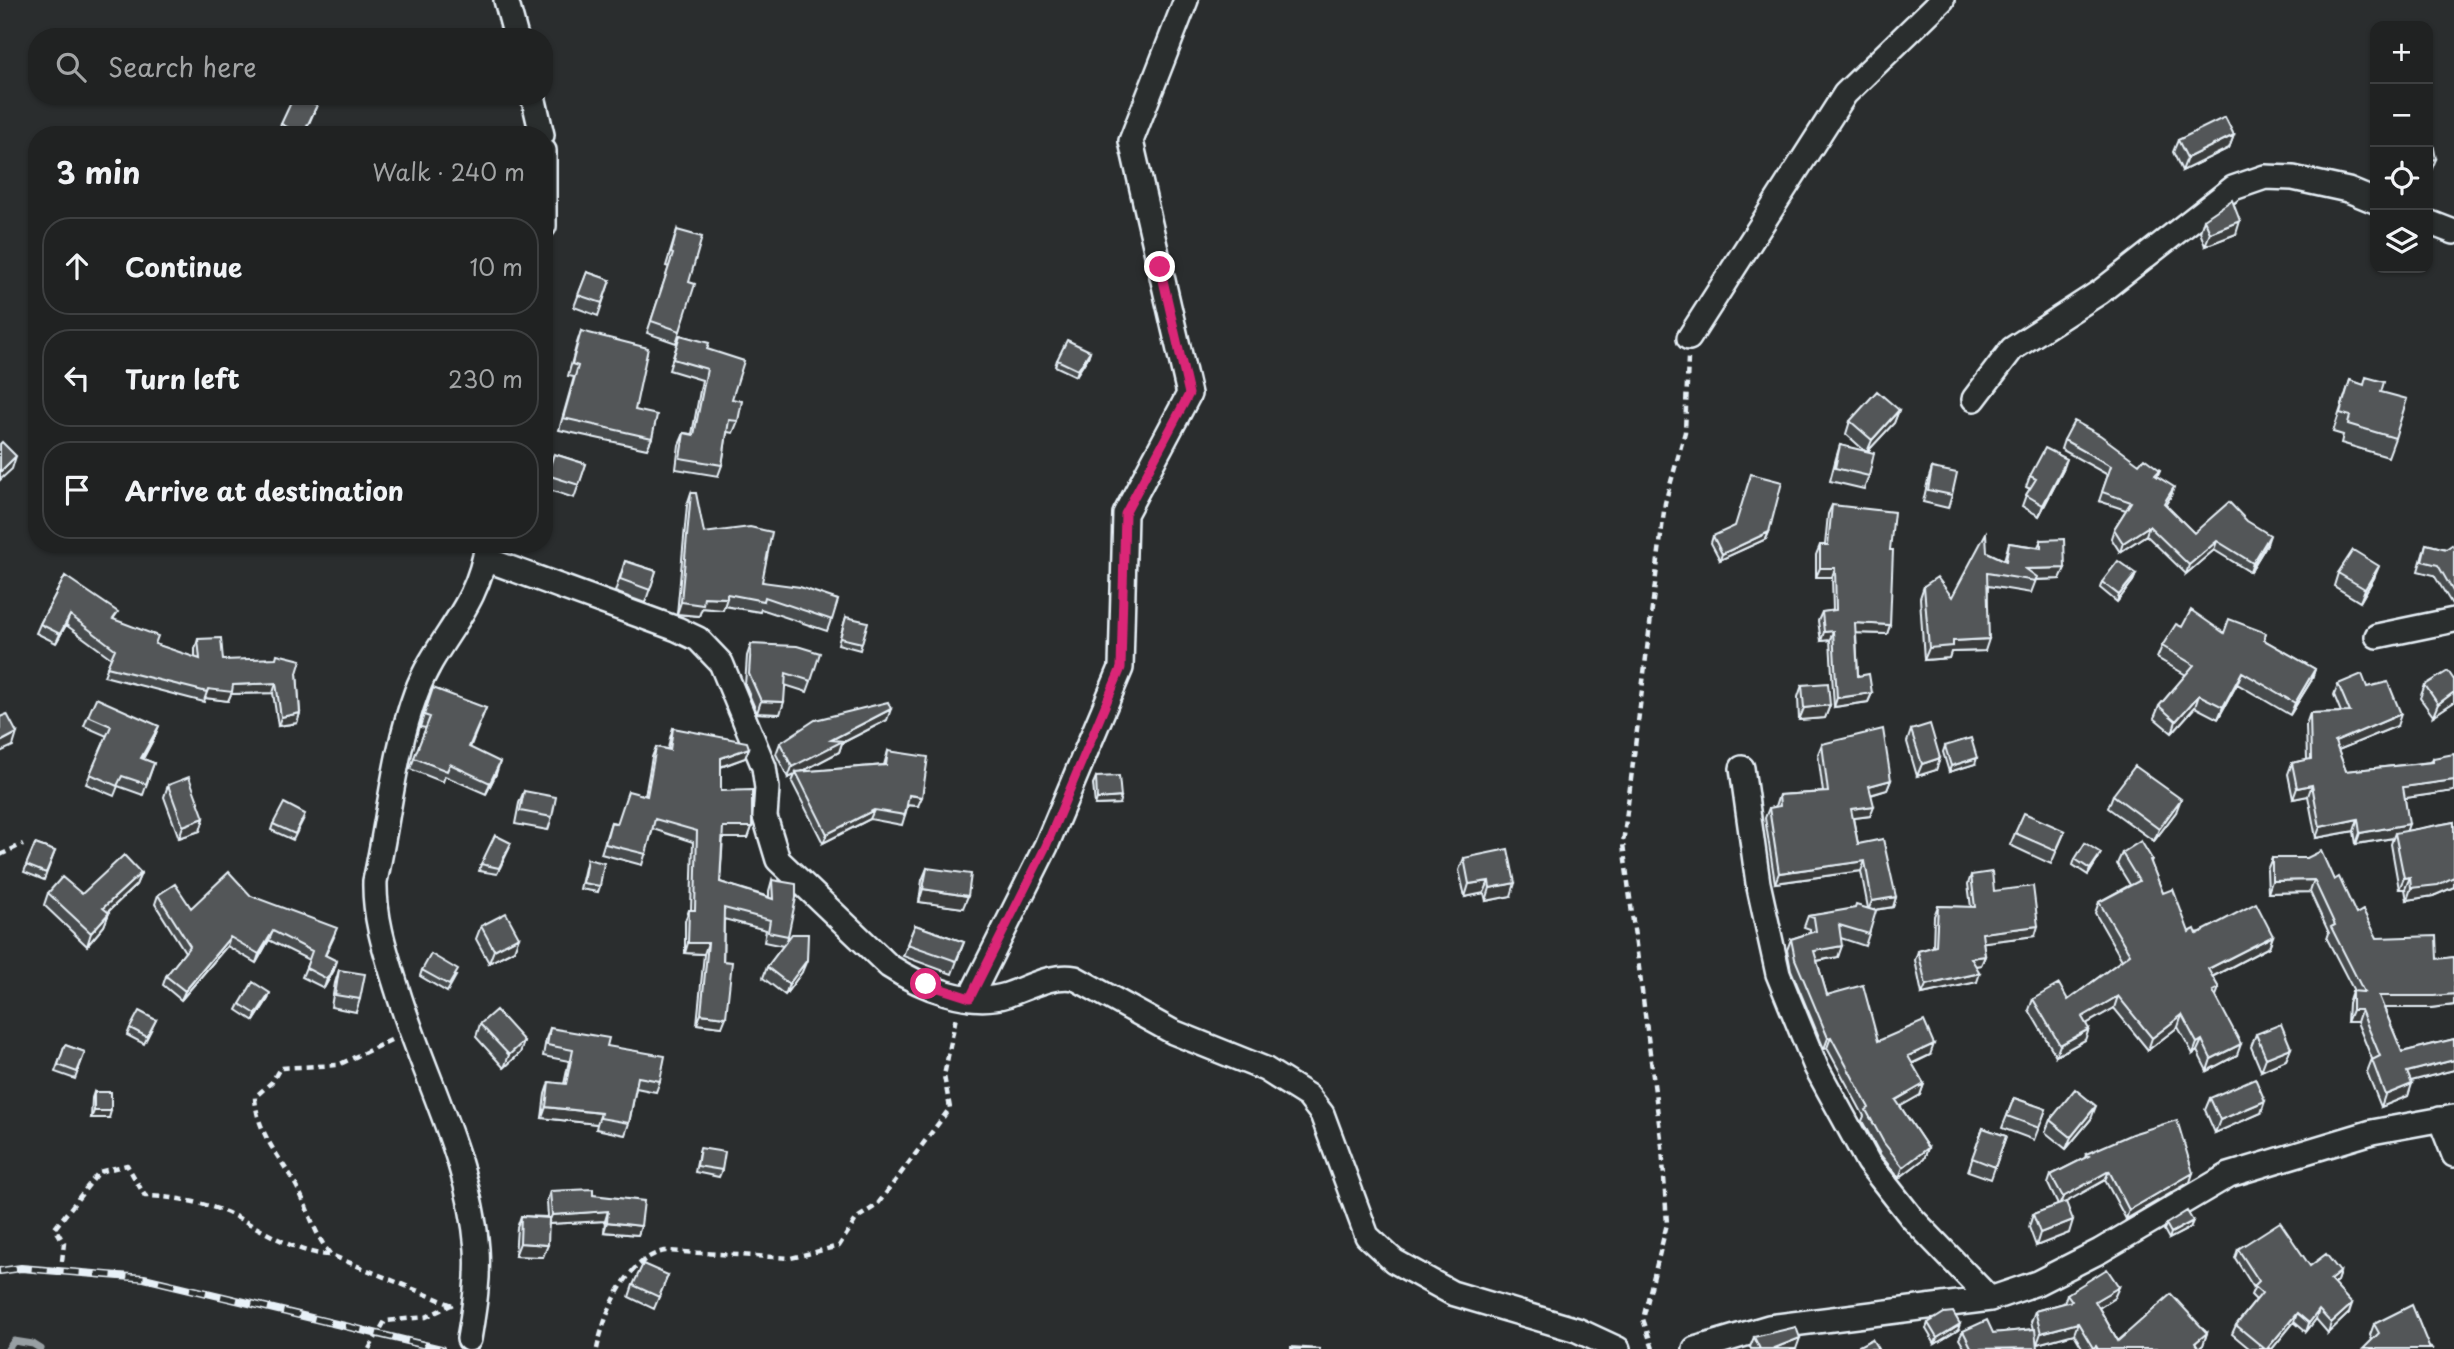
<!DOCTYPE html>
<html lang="en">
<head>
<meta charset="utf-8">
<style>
	body { margin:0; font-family:"Playpen Sans",sans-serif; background:#282a2a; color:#f1f3f6 }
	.controls { position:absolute; right:21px; top:21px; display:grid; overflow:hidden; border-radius:14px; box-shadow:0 2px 5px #0004 }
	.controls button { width:63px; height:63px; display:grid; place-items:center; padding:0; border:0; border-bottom:2px solid #3d3f40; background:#202222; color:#f1f3f6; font:35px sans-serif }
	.stop { position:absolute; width:21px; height:21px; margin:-16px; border:5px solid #db2777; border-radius:50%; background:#fff }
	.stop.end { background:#db2777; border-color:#fff; box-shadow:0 2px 7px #0008 }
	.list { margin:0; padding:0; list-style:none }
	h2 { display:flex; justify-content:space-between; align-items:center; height:91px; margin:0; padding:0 28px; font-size:30px }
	h2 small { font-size:23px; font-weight:400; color:#a2a4a5 }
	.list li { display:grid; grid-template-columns:46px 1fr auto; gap:21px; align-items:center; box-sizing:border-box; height:98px; margin:0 14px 14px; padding:0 14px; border:2px solid #3d3f40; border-radius:28px }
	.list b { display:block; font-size:26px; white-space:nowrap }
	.list em { font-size:23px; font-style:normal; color:#a2a4a5 }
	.icon { flex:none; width:38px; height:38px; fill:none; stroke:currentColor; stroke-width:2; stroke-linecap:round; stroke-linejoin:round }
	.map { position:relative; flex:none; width:2454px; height:1349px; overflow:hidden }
	.search { position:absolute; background:#202222; box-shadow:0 2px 5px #0004; left:28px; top:28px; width:525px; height:77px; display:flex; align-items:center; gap:18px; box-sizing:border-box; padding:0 24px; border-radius:28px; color:#a2a4a5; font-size:26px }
	.panel { position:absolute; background:#202222; box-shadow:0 2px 5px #0004; left:28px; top:126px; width:525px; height:427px; border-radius:28px }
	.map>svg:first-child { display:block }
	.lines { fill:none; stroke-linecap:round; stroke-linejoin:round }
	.stream { stroke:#989fa3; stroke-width:7 }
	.street-casing { stroke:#e8f1f8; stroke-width:28 }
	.path { stroke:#e8f1f8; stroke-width:4.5; stroke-dasharray:7 5; stroke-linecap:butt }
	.street { stroke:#2a2d2e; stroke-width:23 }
	.rail-casing { stroke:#e8f1f8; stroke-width:8 }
	.rail { stroke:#2a2d2e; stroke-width:5; stroke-dasharray:16; stroke-linecap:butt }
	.wall { fill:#474b4d; stroke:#e8f1f8; stroke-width:2 }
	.shaded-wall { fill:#3a3d3e; stroke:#e8f1f8; stroke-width:2 }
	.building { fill:#535759; stroke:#e8f1f8; stroke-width:2 }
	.route { stroke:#db2777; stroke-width:9 }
</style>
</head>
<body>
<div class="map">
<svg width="2454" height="1349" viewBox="0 0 2454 1349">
	<rect width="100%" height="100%" fill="#2a2d2e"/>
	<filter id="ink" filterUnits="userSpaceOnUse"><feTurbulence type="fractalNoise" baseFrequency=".0143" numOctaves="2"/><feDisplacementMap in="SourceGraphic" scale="14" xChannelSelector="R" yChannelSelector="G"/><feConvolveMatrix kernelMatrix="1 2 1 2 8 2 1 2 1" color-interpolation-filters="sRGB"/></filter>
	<g filter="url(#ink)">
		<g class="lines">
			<path class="stream" d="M8,1349L14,1341L33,1344L41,1349"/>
			<defs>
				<path id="street" d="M506,0L516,37
					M533,96L542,135
					M544,151V226
					M2428,222L2454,232
					M1689,338L1845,94L1942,0
					M1974,399L2012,349L2100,292L2233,188L2265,177L2293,178L2348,190L2375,201
					M485,559L677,629L698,639L721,663L764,767L767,788L765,817L778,860L889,966C921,987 970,1007 1007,995C1029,987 1053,974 1075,978L1173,1032L1265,1069L1308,1096L1322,1114L1367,1236L1394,1261L1452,1293L1577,1330L1618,1349
					M2377,636L2454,620
					M1742,768L1758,883L1778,974L1816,1067L1868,1162L1912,1218L1990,1299
					M970,998L1046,846L1121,668L1125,514L1189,394L1131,141L1186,0
					M2440,1119L2454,1155
					M469,1339C474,1309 479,1279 477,1249C470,1158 423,1075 397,989C386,953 374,919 375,881C389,819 394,752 416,693C437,637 478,610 487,544
					M1695,1349L1769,1327L1990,1299L2037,1283L2100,1251L2229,1175L2372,1132L2454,1117"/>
			</defs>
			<use href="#street" class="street-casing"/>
			<path class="path" d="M0,855L23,844
				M391,1040L338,1065L280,1068L272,1082L255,1097C257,1136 282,1158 299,1191C310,1213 315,1236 331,1255L452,1305
				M62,1261L64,1243L55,1228L99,1172L127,1165L145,1196C172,1196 206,1203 230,1214C263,1229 293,1253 330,1255
				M369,1349L385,1321L426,1317L453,1304
				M597,1349C604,1315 626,1258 665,1251L791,1258L839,1246L857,1218L877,1205L950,1108L944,1076L956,1017
				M1653,1349L1643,1319L1667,1224L1662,1146L1623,844L1665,503L1685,432L1688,358"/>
			<use href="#street" class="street"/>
			<defs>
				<path id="rail" d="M0,1271L21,1268L144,1278L441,1349"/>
			</defs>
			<use href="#rail" class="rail-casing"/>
			<use href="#rail" class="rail"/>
		</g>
		<path class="wall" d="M317,105L304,135H277L281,124Z
			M2234,135L2229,148L2182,171L2173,152L2178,140Z
			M2204,219L2236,234L2205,246L2200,232Z
			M677,230L689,282L680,331L676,343L647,333L669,267L666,266Z
			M587,272L610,280L598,316L574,307Z
			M581,331L635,410L652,438L647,449L559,430L574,377L568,376L577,343Z
			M680,335L707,349L732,399L738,421L733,433L727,432L722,465L718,476L676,469L679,445L684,433L692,434L702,380L669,370Z
			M1090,351L1088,357L1076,376L1055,366L1057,360Z
			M2350,380L2381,392L2395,438L2388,457L2341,443L2343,435L2333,432Z
			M1899,410L1894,423L1867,452L1869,476L1864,489L1830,481L1836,458L1840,445L1866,452L1846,434L1850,421Z
			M2064,440L2139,464L2160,470L2157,477L2171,496L2165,505L2194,533L2267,544L2250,572L2214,550L2186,574L2146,535L2120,552L2111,538L2114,529L2126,510L2099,501L2108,475L2061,449Z
			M554,454L586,464L574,498L544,488V483Z
			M1932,468L1952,495L1948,508L1923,502L1928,480Z
			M2063,470L2039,516L2022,506L2026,495L2030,489L2026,487L2030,476Z
			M691,493L704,533L762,582L838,600L827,631L761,609L760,612L724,606L723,610L702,608L699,616L677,614L687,505Z
			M1832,505L1890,550V625L1887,634L1856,633L1858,676L1872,693L1868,702L1834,707L1830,640L1821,641L1818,621L1822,612L1833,611L1832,577H1816V555L1820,545H1825L1828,514Z
			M1769,532L1766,539L1720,560L1711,543L1713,536Z
			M2041,540L2060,579L2036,580L2031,593L1988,586L1985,651L1951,652L1949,658L1924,660L1920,598L1924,586L1952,597L1987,552L2004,560L2009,543L2038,547Z
			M2426,544L2446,549L2454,548V607L2453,606L2434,575L2418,571Z
			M625,561L656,571L645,603L615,592Z
			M2338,573L2374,578L2360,602L2334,586Z
			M2136,574L2133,581L2117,602L2100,588L2102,582Z
			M65,576L115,620L155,644L195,658V649L198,639L223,660L297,673L300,713L297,723L278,726L273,693L231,694L228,701L205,698L204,702L104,676L111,658L66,625L56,643L36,633L40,624Z
			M846,617L862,643L860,650L838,644Z
			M2182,627L2264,640L2315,669L2311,681L2290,715L2237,684L2218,719L2195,707L2172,733L2154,718L2159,706L2186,675L2157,658L2162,646Z
			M751,644L811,681L807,692L785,685L780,714L757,713L745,685L747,656Z
			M2454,680V702L2433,716L2420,698L2425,685Z
			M2338,684L2367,687L2397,726L2338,750L2346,771L2431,762L2433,758L2454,791L2405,798L2407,831L2454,822V887L2433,896L2407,900L2405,889H2399L2391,844L2393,838L2356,844L2354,831L2316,838L2308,796L2293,799L2288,774L2292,763L2307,760L2306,725L2310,713L2341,712L2334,695Z
			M1802,685L1830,705L1825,718L1799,720L1798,697Z
			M429,699L486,708L470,748L496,774L486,794L445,776L443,782L410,769L426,728L420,727Z
			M88,716L155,736L143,759L154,763L143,795L118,786L114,796L86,784L107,736L84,726Z
			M887,720L842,743L839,752L801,772L884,765L888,751L918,806L908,805L902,825L870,819L823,843L792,782L795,775L788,778L776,754L780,743Z
			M673,728L749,748L745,758L721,767V791L752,827L748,838H723L720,882L769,897V891L772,880L788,936L787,941L802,972L785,995L763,978L767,967L783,946L764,942L766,930L724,919L722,1027L697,1024L704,954L685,953V921L689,910H691L693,842L653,829L642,865L601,854L611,822L617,823L645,796L652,757L656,747L668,749L670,738Z
			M1911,730L1940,758L1936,770L1917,776L1907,742Z
			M1822,744L1891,780L1887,790L1871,795L1870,816L1853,818L1858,844L1896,897L1893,907L1874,910L1869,934L1865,946L1841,938L1838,957L1817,961L1827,995L1878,1041L1930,1055L1912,1064L1924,1084L1920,1095L1900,1106L1928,1148L1924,1159L1899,1178L1880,1154L1862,1121L1864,1116L1827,1048L1824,1049L1791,970L1787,950L1791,939L1810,933V929L1804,927L1808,916L1868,908L1861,871L1775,883L1765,818L1769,808L1775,807L1779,795L1823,792L1818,754Z
			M1945,746L1975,764L1949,772L1943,752Z
			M1096,777L1119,804L1095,805L1093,784Z
			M168,785L204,818L200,831L179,838L164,797Z
			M524,791L552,817L548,830L515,824L519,803Z
			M2113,795L2176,812L2154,841L2108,808Z
			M303,820L293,840L271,830L273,824Z
			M2065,831L2051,864L2010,845L2015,833Z
			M35,844L55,851L44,880L24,872Z
			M509,849L497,874L479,871L481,864Z
			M2122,853L2152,859L2151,863L2163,893L2189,932L2273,936L2269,947L2212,977L2219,988L2216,996L2237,1055L2207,1071L2197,1051L2193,1054L2178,1027L2148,1050L2114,1008L2086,1024L2085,1040L2056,1056L2029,1010L2033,999L2068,1000L2122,960L2095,913L2099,902L2130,885L2117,864Z
			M1464,858L1511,896L1486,901L1484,893L1465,897L1459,870Z
			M2272,858L2334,880L2356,914L2377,938L2437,959L2454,957V1005L2430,1008H2384L2402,1052L2454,1039V1070L2411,1081L2408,1096L2381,1107L2367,1072L2372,1059L2357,1022H2347L2348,1003L2352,991H2354L2327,939L2329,933L2310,892L2268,893L2267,870Z
			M587,859L600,886L598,892L580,889Z
			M2075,859H2098L2088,875L2073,865Z
			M927,868L963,908L919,902L922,880Z
			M141,873L136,885L108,912L109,913L104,926L87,946L44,905L48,893L82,894Z
			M1971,875L1994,891L2035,936L1983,942L1985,956L1981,965L1976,966L1977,982L1922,994L1915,960L1918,951L1933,947L1934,916L1938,906L1971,907L1968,884Z
			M158,895L191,908L251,896L334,937L325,956L334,970L324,988L302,977L309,960L269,940L256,963L227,946L181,1000L163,985L166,976L185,952L155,904Z
			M915,925L964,942L952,974L903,956Z
			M481,926L519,937L514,950L489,963L476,939Z
			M339,970L360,999L356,1012L331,1007L335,983Z
			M422,970L456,976L447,992L420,976Z
			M268,999L254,1021L237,1010L240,1004Z
			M156,1020L144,1044L127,1035L130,1028Z
			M480,1024L524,1041L520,1053L504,1068L476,1037Z
			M550,1028L607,1046L660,1081L656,1092L636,1088L629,1123L625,1135L596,1129L597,1124L542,1118L545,1094L549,1082L564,1084L569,1061L543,1056L546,1039Z
			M2256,1034L2291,1048L2286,1060L2261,1071L2251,1047Z
			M65,1045L85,1052L75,1079L55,1072Z
			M94,1092L109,1118H91L92,1098Z
			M2014,1098L2046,1109L2034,1140L2002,1128Z
			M2210,1098L2261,1113L2215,1133L2205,1110Z
			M2091,1119L2066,1149L2045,1132L2050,1120Z
			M1983,1128L2006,1136L1991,1179L1968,1171Z
			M700,1148L722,1170L719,1177L695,1172Z
			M2086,1154L2190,1182L2126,1219L2105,1180L2066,1202L2069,1233L2036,1246L2029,1227L2033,1214L2058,1205L2048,1184L2051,1175L2085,1158Z
			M550,1191L593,1195L641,1226L638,1235L604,1232L605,1221L549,1224L543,1257L515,1256L517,1228L521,1216L548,1217L547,1201Z
			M2166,1224L2190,1228L2169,1239L2164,1230Z
			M2238,1249L2310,1266L2340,1272L2337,1281L2333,1284L2349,1313L2328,1333L2316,1319L2306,1332L2294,1322L2272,1349H2250L2232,1334L2236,1325L2256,1300L2251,1295L2254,1288L2235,1258Z
			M668,1275L654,1309L629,1297L633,1285Z
			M2067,1294L2114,1298L2099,1308L2118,1341L2207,1333L2203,1345L2199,1349H2083L2074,1334L2037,1344L2036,1339V1349H1965L1959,1339L1963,1331L1993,1333L2033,1329L2031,1322L2035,1311L2064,1303Z
			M1928,1323L1958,1330L1935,1344L1926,1329Z
			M2374,1324L2429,1347L2372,1340L2370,1335Z
			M1754,1337L1796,1349H1751L1750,1347Z"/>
		<path class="shaded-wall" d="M2234,135L2229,148L2182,171L2187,158Z
			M2436,159L2431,171L2428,172V160Z
			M2240,221L2236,234L2205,246L2210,233Z
			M1090,351L1088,357L1076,376L1078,370Z
			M1899,410L1894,423L1867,452L1872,440Z
			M16,456L12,469L0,480V472Z
			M2067,459L2063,470L2039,516L2043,505Z
			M2174,487L2171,496L2161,512L2164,503Z
			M2149,526L2146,535L2120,552L2123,543Z
			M1769,532L1766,539L1720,560L1722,554Z
			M2270,535L2267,544L2250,572L2253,563Z
			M2217,541L2214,550L2186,574L2189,565Z
			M2379,566L2374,578L2360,602L2365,589Z
			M1820,568H1835L1832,577H1816Z
			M2065,568L2060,579L2030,580L2026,569Z
			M2136,574L2133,581L2117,602L2119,595Z
			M704,597L727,598L723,610L702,608L699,616L677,614L681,602Z
			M70,615L66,625L56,643L60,634Z
			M1855,623L1890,625L1887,634L1852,633Z
			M1833,631L1830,640L1821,641L1824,632Z
			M1989,639L1985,651L1951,652L1949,658L1924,660L1929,648L1953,641Z
			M2315,669L2311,681L2290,715L2295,703Z
			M2242,672L2237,684L2218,719L2223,707Z
			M276,683L273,693L231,694L228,701L205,698L208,689L233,685Z
			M2454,692V702L2433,716L2438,704Z
			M1872,693L1868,702L1834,707L1837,698Z
			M2199,695L2195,707L2172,733L2176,721Z
			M761,701L784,702L780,714L757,713Z
			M1830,705L1825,718L1799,720L1804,708Z
			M891,709L887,720L842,743L839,752L797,774L796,772L795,775L788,778L792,767L831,740Z
			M300,713L297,723L278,726L281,717Z
			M2401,714L2397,726L2331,753L2335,742Z
			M159,726L155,736L137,769L141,758Z
			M17,733L13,746L0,752V742Z
			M749,748L745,758L717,768L721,758Z
			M1940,758L1936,770L1917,776L1922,764Z
			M1977,758L1975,764L1949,772L1951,766Z
			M500,762L496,774L486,794L490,783Z
			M1891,780L1887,790L1866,796L1869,786Z
			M2454,780V791L2399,799L2403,787Z
			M2312,785L2308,796L2293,799L2297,788Z
			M909,795L922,797L918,806L906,805Z
			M1121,797L1119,804L1095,805L1097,799Z
			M2181,799L2176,812L2154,841L2159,829Z
			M1874,806L1870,816L1847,819L1851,809Z
			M874,810L870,819L823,843L827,834Z
			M204,818L200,831L179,838L183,826Z
			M2358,819L2354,831L2316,838L2320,827Z
			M2409,824L2405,835L2395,833L2393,838L2356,844L2360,833Z
			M723,827H752L748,838H719Z
			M2101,853L2098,859L2088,875L2090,869Z
			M1865,861L1861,871L1775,883L1779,873Z
			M141,873L136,885L99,920L103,908Z
			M2410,877L2405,889H2399L2404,878Z
			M2454,877V887L2433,896L2407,900L2411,888Z
			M2314,880L2310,892L2268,893L2272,881Z
			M1489,881L1484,893L1465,897L1469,884Z
			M1515,883L1511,896L1486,901L1490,888Z
			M923,889L968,896L963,908L919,902Z
			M1896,897L1893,907L1868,911L1872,901Z
			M109,913L104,926L87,946L91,933Z
			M2038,926L2035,936L1978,943L1982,933Z
			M273,931L269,940L256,963L259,954Z
			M2273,936L2269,947L2204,981L2208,969Z
			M230,937L227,946L181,1000L185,991Z
			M519,937L514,950L489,963L494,950Z
			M688,943H708L704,954L685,953Z
			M1842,946L1838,957L1810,962L1814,951Z
			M1985,956L1981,965L1968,967L1971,958Z
			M807,960L802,972L785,995L789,984Z
			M337,961L334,970L324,988L327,979Z
			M1980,973L1977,982L1922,994L1926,985Z
			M270,993L268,999L254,1021L256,1014Z
			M2454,994V1005L2430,1008H2375L2379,996Z
			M2118,996L2114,1008L2077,1029L2082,1017Z
			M2352,1010H2361L2357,1022H2347Z
			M701,1014L726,1017L722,1027L697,1024Z
			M2182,1015L2178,1027L2148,1050L2152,1038Z
			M2089,1029L2085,1040L2056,1056L2060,1045Z
			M1831,1037L1827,1048L1824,1049L1828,1038Z
			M2202,1040L2197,1051L2193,1054L2197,1043Z
			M524,1041L520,1053L504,1068L509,1055Z
			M1934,1044L1930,1055L1904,1067L1908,1056Z
			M2241,1044L2237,1055L2207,1071L2211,1059Z
			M2291,1048L2286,1060L2261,1071L2266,1058Z
			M2454,1060V1070L2403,1083L2407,1072Z
			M1924,1084L1920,1095L1892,1111L1896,1100Z
			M2412,1084L2408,1096L2381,1107L2385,1095Z
			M2265,1101L2261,1113L2215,1133L2220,1120Z
			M2096,1106L2091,1119L2066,1149L2071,1137Z
			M546,1107L601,1113L597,1124L542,1118Z
			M94,1111H111L109,1118H91Z
			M1928,1148L1924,1159L1899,1178L1903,1167Z
			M2109,1171L2105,1180L2059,1206L2063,1197Z
			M2193,1173L2190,1182L2126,1219L2129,1210Z
			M608,1211L605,1221L548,1224L552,1215Z
			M2073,1220L2069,1233L2036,1246L2040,1233Z
			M2193,1221L2190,1228L2169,1239L2171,1233Z
			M607,1222L641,1226L638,1235L604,1232Z
			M520,1243L548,1245L543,1257L515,1256Z
			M2340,1272L2337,1281L2326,1289L2330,1280Z
			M2119,1287L2114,1298L2091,1313L2095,1301Z
			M2352,1304L2349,1313L2328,1333L2331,1323Z
			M2319,1310L2316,1319L2306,1332L2309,1323Z
			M2297,1313L2294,1322L2272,1349H2267Z
			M2078,1323L2074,1334L2037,1344L2041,1333Z
			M1960,1324L1958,1330L1935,1344L1937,1338Z
			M2207,1333L2203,1345L2198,1349L2195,1343Z
			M1800,1338L1796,1349H1772Z"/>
		<path class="building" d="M294,96H299L317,105L303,135L281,124Z
			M2225,117L2234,135L2187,158L2178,140Z
			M397,131L410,135H396Z
			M2432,138L2436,159L2428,160V139Z
			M2232,200L2240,221L2210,233L2204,219Z
			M677,230L702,237L689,282L695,284L680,331L651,321L673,254L671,253Z
			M587,272L610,280L602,303L578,295Z
			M581,331L648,348L635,410L657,415L652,438L563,418L578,366L572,364Z
			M680,335L709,343L707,349L744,361L732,399L742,401L738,421L729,420L722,465L680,458L684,433L694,435L707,369L673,359Z
			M1067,340L1090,351L1078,370L1057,360Z
			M2366,377L2384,382L2381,392L2407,399L2395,438L2348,424L2350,416L2340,413L2350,380L2364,385Z
			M1877,391L1899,410L1872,440L1850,421Z
			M2074,421L2100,435L2139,464L2144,458L2160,470L2155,475L2174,487L2164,503L2194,533L2229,502L2247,521L2270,535L2253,563L2217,541L2189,565L2149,526L2123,543L2114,529L2131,502L2102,492L2111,466L2064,440Z
			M2,442L16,456L0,472V444Z
			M1840,445L1874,453L1869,476L1835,468Z
			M2045,448L2067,459L2043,505L2026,495L2036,479L2030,476Z
			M554,454L586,464L579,485L547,475Z
			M1932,468L1957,473L1952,495L1928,490Z
			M1751,474L1782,482L1769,532L1722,554L1713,536L1735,526Z
			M691,493H696L704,533L750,527L772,532L762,582L800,587L838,600L832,620L765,597L764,601L727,594V598L704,597L703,605L681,602Z
			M1832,505L1894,512L1890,550H1893L1890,625L1855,623L1858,676L1869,674L1872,693L1837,698L1833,631L1824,632L1822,612L1836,610L1835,568H1820V545H1828Z
			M1986,533L1987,552L2006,561L2009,543L2041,548V540L2064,539L2065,568L2026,569L2037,577L2035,581L1987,573L1989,639L1953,641V646L1929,648L1924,586L1937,577L1952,597Z
			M2426,544L2446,549L2452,545L2454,548V593L2438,565L2422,561Z
			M2353,550L2379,566L2365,589L2338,573Z
			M625,561L656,571L650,590L620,579Z
			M2118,561L2136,574L2119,595L2102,582Z
			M65,576L118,612L113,619L158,636L155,644L200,659L198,639L221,638L223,660L276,658L277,654L301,660L297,673L300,713L281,717L276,683L233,685L232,692L208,689L207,692L107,667L115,649L70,615L60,634L40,624Z
			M2191,610L2224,633L2229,619L2266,633L2264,640L2315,669L2295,703L2242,672L2223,707L2199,695L2176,721L2159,706L2194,665L2162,646L2176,624L2182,627Z
			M846,617L868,622L862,643L840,638Z
			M751,644L797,646L820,653L811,681L786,673L784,702L761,701L749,674Z
			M2448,671L2454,680V692L2438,704L2425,685Z
			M2362,674L2367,687L2388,682L2401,714L2335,742L2346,771L2433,762V758L2454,754V780L2403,787L2409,824L2360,833L2358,819L2320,827L2312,785L2297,788L2292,763L2311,759L2310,713L2350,712L2338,684Z
			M1828,683L1830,705L1804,708L1802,685Z
			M433,688L486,708L469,747L500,762L490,783L450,764L447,771L414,758L430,717L424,715Z
			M96,698L159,726L141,758L154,763L146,784L122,776L117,786L90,774L111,726L88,716Z
			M888,702L891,709L831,740L843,741L792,767L780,743L815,720Z
			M7,714L17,733L0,742V717Z
			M1930,724L1940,758L1922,764L1911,730Z
			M673,728L747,742L749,748L721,758V791L752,790V827H723L720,882L773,899L772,880L796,884V898L788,936L768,932L770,920L724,908L723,961L732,962L726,1017L701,1014L708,943H688L689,910H695L697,831L655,819L646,854L605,844L611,822L617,824L628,791L647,796L656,747L670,750Z
			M1883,729L1891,780L1869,786L1874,806L1851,809L1858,844L1883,839L1896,897L1872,901L1865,861L1779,873L1769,808L1780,806L1779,795L1828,792L1822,744Z
			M1971,738L1977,758L1951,766L1945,746Z
			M888,751L928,757L922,797L909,795L905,815L874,810L827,834L796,772L886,765Z
			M2135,766L2181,799L2159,829L2113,795Z
			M1119,776L1121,797L1097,799L1096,777Z
			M189,777L204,818L183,826L168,785Z
			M524,791L556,797L552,817L520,811Z
			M284,803L305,814L295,834L273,824Z
			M2024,813L2065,831L2056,851L2015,833Z
			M2454,822V877L2438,885L2411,888L2410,877L2404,878L2395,833Z
			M495,835L511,843L499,868L481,864Z
			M2141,841L2152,859L2150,860L2163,893L2173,889L2189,932L2195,929L2197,934L2256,903L2273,936L2208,969L2219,988L2213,991L2241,1044L2211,1059L2202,1040L2197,1043L2182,1015L2152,1038L2118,996L2082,1017L2089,1029L2060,1045L2033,999L2059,984L2068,1000L2130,954L2099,902L2139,881L2122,853Z
			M2085,843L2101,853L2090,869L2075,859Z
			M35,844L55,851L46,873L26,865Z
			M1508,849L1515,883L1490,888L1489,881L1469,884L1464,858Z
			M2321,851L2334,880L2339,877L2356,914L2363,910L2377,938L2436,936L2437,959L2454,957V994L2434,996H2379L2402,1052L2454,1039V1060L2407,1072L2412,1084L2385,1095L2372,1060L2380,1056L2361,1010H2352V991L2364,992L2331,927L2335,925L2314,880L2272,881V858H2307Z
			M124,855L141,873L103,908L109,913L91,933L48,893L62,877L82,894Z
			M587,859L604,863L600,886L583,883Z
			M927,868L971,874L968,896L923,889Z
			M229,872L251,896L337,928L325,955L337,961L327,979L306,968L312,951L273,931L259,954L230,937L185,991L166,976L190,946L158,895L175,884L191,908Z
			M1992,872L1994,891L2033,886L2038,926L1982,933L1985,956L1971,958L1980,973L1926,985L1918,951L1936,946L1938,906L1975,907L1971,875Z
			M1856,905L1876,911L1869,934L1839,925L1842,946L1814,951L1827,995L1863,985L1878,1041L1924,1021L1934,1044L1908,1056L1924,1084L1896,1100L1928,1148L1903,1167L1884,1143L1866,1110L1869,1108L1831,1037L1828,1038L1795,959L1791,939L1816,931L1814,918L1808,916L1855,908Z
			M506,913L519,937L494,950L481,926Z
			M915,925L964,942L956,961L907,944Z
			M792,934H808L807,960L789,984L767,967Z
			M431,954L458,970L449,985L422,970Z
			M339,970L365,974L360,999L335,995Z
			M253,982L270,993L256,1014L240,1004Z
			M496,1010L524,1041L509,1055L480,1024Z
			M139,1011L156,1020L147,1037L130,1028Z
			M2281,1024L2291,1048L2266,1058L2256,1034Z
			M550,1028L609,1038L607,1046L665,1056L660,1081L638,1077L629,1123L600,1118L601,1113L546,1107L549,1082L566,1084L573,1050L547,1045Z
			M65,1045L85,1052L77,1072L58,1065Z
			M2255,1078L2265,1101L2220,1120L2210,1098Z
			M2075,1089L2096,1106L2071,1137L2050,1120Z
			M94,1092H111V1111H94Z
			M2014,1098L2046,1109L2039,1128L2007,1116Z
			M2177,1120L2193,1173L2129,1210L2109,1171L2063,1197L2051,1175L2089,1156L2086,1154L2132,1134Z
			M1983,1128L2006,1136L1995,1167L1972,1158Z
			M700,1148L725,1152L722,1170L697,1166Z
			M593,1189V1195L644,1201L641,1226L607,1222L608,1211L552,1215L550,1191Z
			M2066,1202L2073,1220L2040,1233L2033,1214Z
			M2187,1211L2193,1221L2171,1233L2166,1224Z
			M521,1216L549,1218L548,1245L520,1243Z
			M2280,1222L2310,1266L2326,1254L2340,1272L2330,1280L2352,1304L2331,1323L2319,1310L2309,1323L2297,1313L2267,1349H2265L2236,1325L2262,1293L2254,1286L2259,1281L2238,1249Z
			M643,1264L668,1275L659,1297L633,1285Z
			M2107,1269L2119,1287L2095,1301L2118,1341L2171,1294L2207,1333L2195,1343L2199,1349H2098L2096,1346L2093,1348L2078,1323L2041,1333L2035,1311L2072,1301L2067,1294Z
			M2412,1305L2429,1347L2433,1349H2363L2379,1333L2374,1324Z
			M1953,1312L1960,1324L1937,1338L1928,1323L1944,1313Z
			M1987,1320L1993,1333L2035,1329L2037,1348L1972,1349L1963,1331Z
			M1796,1327L1800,1338L1772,1349H1760L1754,1337Z
			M1872,1339L1878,1349H1858L1857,1347Z
			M1291,1347L1321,1349H1291Z"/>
	</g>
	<g class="lines" filter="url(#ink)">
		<path class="route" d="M926,984L970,998L1046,846L1121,668L1125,514L1189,394L1160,267"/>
	</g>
</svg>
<div class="controls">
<button>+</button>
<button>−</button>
<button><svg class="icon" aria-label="locate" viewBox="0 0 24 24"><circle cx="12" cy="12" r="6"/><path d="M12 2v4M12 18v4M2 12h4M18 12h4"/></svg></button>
<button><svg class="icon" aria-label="layers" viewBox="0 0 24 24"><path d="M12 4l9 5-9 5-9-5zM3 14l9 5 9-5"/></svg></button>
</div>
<div class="stop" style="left:926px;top:984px"></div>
<div class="stop end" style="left:1160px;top:267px"></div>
<div class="search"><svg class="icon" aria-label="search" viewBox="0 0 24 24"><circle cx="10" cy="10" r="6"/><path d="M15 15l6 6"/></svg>Search here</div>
<section class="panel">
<h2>3 min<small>Walk · 240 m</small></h2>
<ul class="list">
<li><svg class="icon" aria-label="ahead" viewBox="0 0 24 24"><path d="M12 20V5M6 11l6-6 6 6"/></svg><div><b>Continue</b></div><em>10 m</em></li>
<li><svg class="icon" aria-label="left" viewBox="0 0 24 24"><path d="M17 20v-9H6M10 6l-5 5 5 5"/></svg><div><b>Turn left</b></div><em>230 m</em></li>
<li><svg class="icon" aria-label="arrive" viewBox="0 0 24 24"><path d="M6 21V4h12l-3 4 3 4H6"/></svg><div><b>Arrive at destination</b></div></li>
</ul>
</section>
</div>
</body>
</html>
